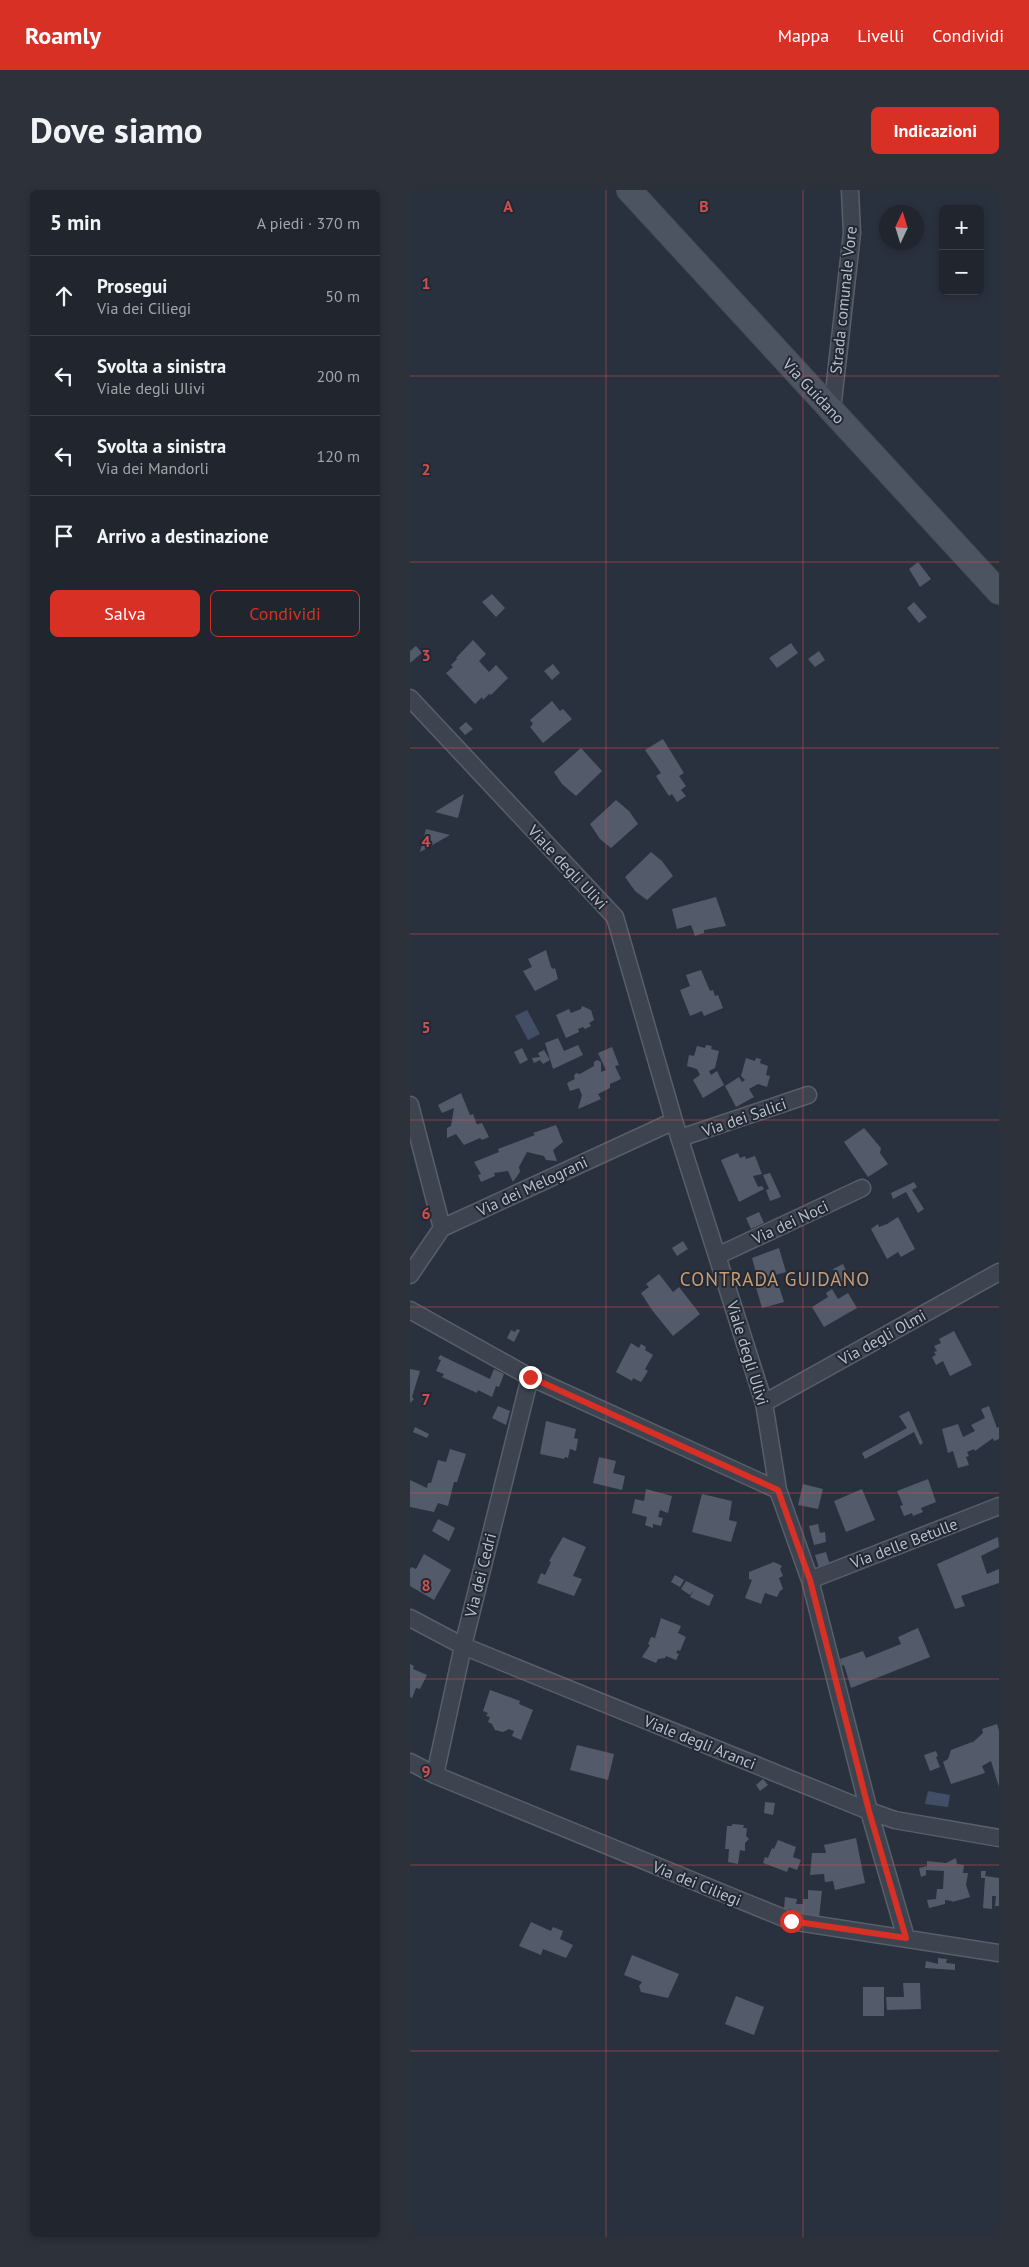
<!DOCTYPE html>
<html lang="it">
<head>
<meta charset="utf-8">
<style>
	body { margin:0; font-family:"PT Sans",sans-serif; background:#2d313a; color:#f1f3f6 }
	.controls { position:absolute; right:15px; top:15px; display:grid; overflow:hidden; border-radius:8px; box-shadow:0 2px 8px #0003 }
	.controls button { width:45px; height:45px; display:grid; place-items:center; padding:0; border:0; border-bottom:1px solid #3d424a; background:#20252e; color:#f1f3f6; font:25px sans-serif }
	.compass { position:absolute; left:469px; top:15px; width:45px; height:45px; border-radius:50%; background:#20252e; box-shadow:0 2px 8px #0003; rotate:4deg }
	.stop { position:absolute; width:15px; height:15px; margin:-11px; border:4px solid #d93025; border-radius:50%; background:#fff }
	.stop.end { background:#d93025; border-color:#fff; box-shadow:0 1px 5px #0008 }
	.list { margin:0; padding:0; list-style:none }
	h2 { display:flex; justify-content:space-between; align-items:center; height:65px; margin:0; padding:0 20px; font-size:21px }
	h2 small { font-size:16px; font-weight:400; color:#a2a5aa }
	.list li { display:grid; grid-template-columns:32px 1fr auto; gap:15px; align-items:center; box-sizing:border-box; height:80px; padding:0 20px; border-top:1px solid #3d424a }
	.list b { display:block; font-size:19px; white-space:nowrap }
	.list p { margin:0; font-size:16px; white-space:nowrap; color:#a2a5aa }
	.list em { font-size:16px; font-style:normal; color:#a2a5aa }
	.actions { display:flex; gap:10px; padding:15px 20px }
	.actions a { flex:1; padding:11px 0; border:1px solid #d93025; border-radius:8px; text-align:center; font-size:18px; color:#d93025 }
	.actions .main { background:#d93025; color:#fff }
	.icon { flex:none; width:28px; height:28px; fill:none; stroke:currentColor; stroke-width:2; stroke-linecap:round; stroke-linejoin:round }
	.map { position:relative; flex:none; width:589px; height:2047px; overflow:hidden; border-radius:8px }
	header { display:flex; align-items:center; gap:30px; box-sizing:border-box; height:70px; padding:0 25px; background:#d93025; color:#fff }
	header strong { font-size:24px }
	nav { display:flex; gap:28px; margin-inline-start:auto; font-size:18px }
	.intro { display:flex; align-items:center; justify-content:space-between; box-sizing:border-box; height:120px; padding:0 30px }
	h1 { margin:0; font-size:35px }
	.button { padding:12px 22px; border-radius:8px; background:#d93025; color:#fff; font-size:18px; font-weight:700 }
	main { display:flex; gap:30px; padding:0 30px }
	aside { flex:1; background:#20252e; border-radius:8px; box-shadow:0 2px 8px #0003 }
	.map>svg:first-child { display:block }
	.water { fill:#424e65 }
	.building { fill:#535a69 }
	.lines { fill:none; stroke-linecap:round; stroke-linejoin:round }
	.street-casing { stroke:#585f69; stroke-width:19 }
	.secondary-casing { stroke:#474d58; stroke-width:26 }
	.street { stroke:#3d444f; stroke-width:16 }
	.secondary { stroke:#4c5361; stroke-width:24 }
	.route { stroke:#d93025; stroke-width:6 }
	.grid { fill:none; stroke:#cf4e50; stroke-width:1; stroke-opacity:0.55 }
	.labels { text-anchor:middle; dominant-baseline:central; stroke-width:4; stroke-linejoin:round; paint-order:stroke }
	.street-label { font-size:16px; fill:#babfc9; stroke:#222934 }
	.quarter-label { font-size:19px; letter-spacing:1px; fill:#c89d75; stroke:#222934 }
	.grid-label { font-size:16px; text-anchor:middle; font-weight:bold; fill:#cf4e50; stroke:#222934; stroke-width:4; stroke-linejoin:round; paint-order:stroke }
</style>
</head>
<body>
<header>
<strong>Roamly</strong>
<nav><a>Mappa</a><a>Livelli</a><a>Condividi</a></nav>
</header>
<div class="intro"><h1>Dove siamo</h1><a class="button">Indicazioni</a></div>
<main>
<aside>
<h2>5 min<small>A piedi · 370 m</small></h2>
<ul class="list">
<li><svg class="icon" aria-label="ahead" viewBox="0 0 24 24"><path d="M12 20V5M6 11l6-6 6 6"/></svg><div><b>Prosegui</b><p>Via dei Ciliegi</p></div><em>50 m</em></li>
<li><svg class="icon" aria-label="left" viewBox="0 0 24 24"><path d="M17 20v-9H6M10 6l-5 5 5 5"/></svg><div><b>Svolta a sinistra</b><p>Viale degli Ulivi</p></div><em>200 m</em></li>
<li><svg class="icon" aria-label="left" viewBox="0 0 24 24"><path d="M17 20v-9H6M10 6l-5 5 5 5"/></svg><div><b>Svolta a sinistra</b><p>Via dei Mandorli</p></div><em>120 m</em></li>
<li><svg class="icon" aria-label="arrive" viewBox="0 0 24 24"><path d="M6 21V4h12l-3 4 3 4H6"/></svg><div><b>Arrivo a destinazione</b></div></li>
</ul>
<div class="actions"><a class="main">Salva</a><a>Condividi</a></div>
</aside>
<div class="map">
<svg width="589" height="2047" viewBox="0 0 589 2047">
	<rect width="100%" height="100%" fill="#2a313e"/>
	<path class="water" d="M117,820L130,844L118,850L105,826Z
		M518,1601L540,1605L538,1617L515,1614Z"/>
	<path class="building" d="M508,372L521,389L510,397L499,379Z
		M82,404L95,418L86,427L72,412Z
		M504,412L517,427L509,433L497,418Z
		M63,450L76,464L69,471L79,482L86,475L98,488L81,505L79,504L73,510L72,507L65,514L36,483L43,477L41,475L47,469L46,468Z
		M381,453L388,463L367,478L359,468Z
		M6,456L12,463L0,473V461Z
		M409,461L415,470L405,477L398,469Z
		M143,474L150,483L142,490L134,481Z
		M142,511L150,521L153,519L162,529L133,553L120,537L123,534L120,530Z
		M56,532L63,539L55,545L49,538Z
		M253,549L274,583L269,586L276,596L271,600L276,606L267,612L262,604L259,606L246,586L251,583L235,560Z
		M171,558L192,581L166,606L152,594L144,582Z
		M54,604L48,628L25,622Z
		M206,610L219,621L228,634L201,658L190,649L180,634Z
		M16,639L40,645L10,662Z
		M241,662L252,671L263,686L237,710L225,701L215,687Z
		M306,707L316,736L294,740V743L285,746L281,735L267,739L262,719Z
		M136,760L141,777L143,779L145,778L148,789L125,801L113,781L122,777L118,769Z
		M291,780L300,801L303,800L305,806L308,805L313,818L294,826L292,821L280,826L270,800L280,796L276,785Z
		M172,816L181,820L184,830L179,833L181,836L175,839L173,837L168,839L169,842L156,848L146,825L159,819L161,823L171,819Z
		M148,848L154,861L168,855L173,865L143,879L135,853Z
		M296,855L302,856L301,859L309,861L305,878L299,881L301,885L307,881L314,895L293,908L283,890L290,885L287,879L277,876L279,865L284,866L287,856L295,858Z
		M202,857L209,875L205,876L211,889L200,894V898L188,904L191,909L168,919L172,905L169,898L160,901L157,893L165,889L164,886L166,883L170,884L184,876V872L187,870L191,872V882L196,880L188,863Z
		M112,858L118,870L110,874L104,862Z
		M134,860L140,870L133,874L130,870L124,873L122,868L130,867L128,863Z
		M336,868L345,871L346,868L351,869L350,873L358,876L356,885L360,886L357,897L348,894L339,899L344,907L326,917L315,896L329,887L332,892L335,890L331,886Z
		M51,903L60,925L63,924L67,935H65L72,933L79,947L72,950L70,948L54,955L46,944L37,948V938L41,936L44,918L32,923L28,915Z
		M146,935L153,952L143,960L147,971L136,970L134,966L117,962L109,977L110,982L103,992L98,981L84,983L85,986L71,992L68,985L71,984L64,972L89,962L88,959L125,945L123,943Z
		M454,938L471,958L470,963L478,974L458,987L434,952Z
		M328,963L330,968L335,966L336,969L345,966L352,984L343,986L348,997L352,996L354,999L329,1012L311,970Z
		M360,983L371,1007L360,1011L356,1000L359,999L353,985Z
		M504,992L507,997L502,1000L514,1019L508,1023L496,1002L483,1009L481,1003Z
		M349,1022L354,1033L341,1039L336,1028Z
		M488,1027L505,1059L491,1067L488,1062L477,1069L461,1039L468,1034L469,1037L477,1034Z
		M273,1051L278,1059L267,1066L262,1058Z
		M369,1058L376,1082L348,1090L342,1068Z
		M433,1074L440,1089L430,1094L423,1079Z
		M249,1084L263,1102L269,1097L290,1124L263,1146L242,1120L231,1103L239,1097L236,1094Z
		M366,1087L374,1112L352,1118L345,1094Z
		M422,1099L428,1109L438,1103L447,1118L414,1137L402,1117L418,1107L416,1103Z
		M107,1139L110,1140L104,1152L97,1148L101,1140L105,1142Z
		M544,1141L562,1175L540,1186L533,1171L526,1175L522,1167L526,1165L524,1162L527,1161L524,1156L531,1153L529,1149Z
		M221,1153L229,1158L231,1154L236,1157L235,1160L243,1165L235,1179L238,1181L231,1192L223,1188L222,1191L206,1182Z
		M30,1165L80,1189L84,1179L94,1184L89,1197L86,1196L82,1207L68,1200L67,1203L32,1187L34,1184L26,1181L31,1170L28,1169Z
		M0,1179L10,1181L2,1207L4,1209L0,1213Z
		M88,1216L100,1221L96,1235L82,1228Z
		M579,1216L587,1238L589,1237V1249L584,1251L583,1248L565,1261L564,1259L557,1262L559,1266L556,1267L559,1275L548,1278L543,1261L538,1263L532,1239L548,1234L553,1247L565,1241L561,1235L575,1228L571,1219Z
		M499,1221L513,1253L510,1255L504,1242L455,1269L452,1263L497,1238L489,1226Z
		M136,1231L166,1239L164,1248L168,1249L166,1261L160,1259L158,1268L155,1267L154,1269L130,1264Z
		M5,1237L19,1244L17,1248L3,1242Z
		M40,1259L56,1264L47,1292H44L38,1316L28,1313L24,1322L0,1317V1290L17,1298L18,1293H21L28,1270L36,1272Z
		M189,1267L206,1271L203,1283L215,1286L212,1300L183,1293Z
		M518,1289L526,1312L511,1318L513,1322L503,1326L502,1323L494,1326L490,1316L493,1315L487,1301Z
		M393,1294L413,1299L408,1319L388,1315Z
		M236,1299L262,1306L258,1323L250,1320L248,1327L253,1328L251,1336L243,1334V1338L235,1335L237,1327L222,1323L225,1309L234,1311Z
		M452,1299L465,1330L436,1342L424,1311Z
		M292,1304L322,1311L319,1330L327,1332L321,1352L282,1342Z
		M28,1329L45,1338L39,1351L22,1341Z
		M408,1334L410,1343L415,1342L416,1352L404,1355L399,1336Z
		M153,1347L176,1357L163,1386L172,1389L164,1406L127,1393L131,1383L135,1385L141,1372L139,1371Z
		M588,1347L589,1357L571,1366L577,1384L589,1379V1393L551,1406L555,1416L545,1419L527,1374Z
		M416,1362L420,1375L409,1378L405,1365Z
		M14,1364L41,1380L24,1410L0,1396V1379L1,1377L6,1379Z
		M364,1372L372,1376L370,1379L373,1386L369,1388L373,1399L370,1401L367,1407L355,1403L351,1414L335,1408L342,1390L339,1389V1382Z
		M265,1385L274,1390L270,1397L261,1392Z
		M276,1391L304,1405L299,1416L280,1407L284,1400L280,1405L271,1399Z
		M251,1428L271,1436L268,1443L276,1447L270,1461L268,1460L266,1463L269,1464L266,1470L256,1466L255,1468L248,1469L246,1473L232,1467L240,1455L238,1454L241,1447L245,1448Z
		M508,1438L520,1467L441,1498L434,1475L432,1476L430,1469L453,1461L456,1468L491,1454L488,1447Z
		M0,1474L4,1476L3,1479L17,1485L10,1499L6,1498L2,1508L0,1507Z
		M80,1500L110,1511L109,1514L123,1520L111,1550L102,1546L104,1541L99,1539L93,1542L85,1540L82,1534L78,1532L80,1527L76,1526L78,1523L73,1521Z
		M587,1534L589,1541V1597L581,1571L572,1576L575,1583L541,1594L533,1572L538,1569L541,1560L562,1552V1553L573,1543L572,1539Z
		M167,1555L204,1564L198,1590L160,1580Z
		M526,1561L528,1566L526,1567L530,1577L520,1581L514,1565Z
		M353,1589L358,1595L350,1601L346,1595Z
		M355,1612L365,1613L363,1625L354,1623Z
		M322,1634L334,1635L333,1638H337L336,1646L339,1649L335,1653V1661L330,1660L328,1674L318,1672L319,1659H315L317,1636H322Z
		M446,1648L455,1693L425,1700L423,1691L415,1692L414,1684L400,1685L402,1663H416L414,1655Z
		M368,1650L386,1657L383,1667L391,1670L387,1680L379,1677L377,1682L353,1673L355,1667L358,1668L362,1658L364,1659Z
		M546,1668L547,1674L554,1675L553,1683H558L556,1695L560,1707L542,1712V1711L535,1710V1714L519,1718L517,1710L526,1709L527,1699H533L534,1681L516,1680V1685L511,1687L509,1678L517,1676V1671L536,1673Z
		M571,1681H576L575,1686L589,1688V1716H585L586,1706H582V1719L573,1718L575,1688H571Z
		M398,1700L412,1701L409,1728L383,1726V1720L374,1719L375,1707L387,1709L386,1714H393V1709H398Z
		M121,1732L141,1741L143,1737L153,1741L150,1749L163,1755L156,1768L133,1759L131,1765L109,1756Z
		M222,1765L269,1784L258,1808L231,1802L229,1796L232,1792L214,1785Z
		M528,1768L537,1769L536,1773L545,1774V1780L515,1778L516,1771L528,1774Z
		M493,1793H510L511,1819L477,1820L476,1807H494Z
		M453,1797H474V1826H453Z
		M326,1806L354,1817L344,1845L315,1834Z"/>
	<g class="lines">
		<defs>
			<path id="street" d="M422,220L442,43L440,0
				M0,508L205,727L264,931L354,1213L368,1300L400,1390L459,1621L496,1748
				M0,915L32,1038
				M270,948L398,905
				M307,1066L452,998
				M0,1085L32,1038L264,931
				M0,1120L120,1187L368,1300
				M354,1213L589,1082
				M400,1390L589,1316
				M0,1428L53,1456L459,1621L485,1630L589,1648
				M0,1572L25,1585L381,1731L589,1763
				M25,1585L53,1456L120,1187"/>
			<path id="secondary" d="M219,0L589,402"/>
		</defs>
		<use href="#street" class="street-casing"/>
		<use href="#secondary" class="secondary-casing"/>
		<use href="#street" class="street"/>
		<use href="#secondary" class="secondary"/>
	</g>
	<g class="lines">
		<path class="route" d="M120,1187L368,1300L400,1390L459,1621L496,1748L381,1731"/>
	</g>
	<path class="grid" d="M196,0V2047M393,0V2047M0,186H589M0,372H589M0,558H589M0,744H589M0,930H589M0,1117H589M0,1303H589M0,1489H589M0,1675H589M0,1861H589"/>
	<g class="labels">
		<g class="street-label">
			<text transform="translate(433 110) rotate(-84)">Strada comunale Vore</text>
			<text transform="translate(404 201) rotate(47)">Via Guidano</text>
			<text transform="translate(158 677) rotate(47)">Viale degli Ulivi</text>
			<text transform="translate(334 927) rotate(-19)">Via dei Salici</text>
			<text transform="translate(122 996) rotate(-25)">Via dei Melograni</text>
			<text transform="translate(380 1032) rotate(-25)">Via dei Noci</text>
			<text transform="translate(472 1147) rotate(-29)">Via degli Olmi</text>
			<text transform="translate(338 1163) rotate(73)">Viale degli Ulivi</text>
			<text transform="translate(494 1353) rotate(-21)">Via delle Betulle</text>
			<text transform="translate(70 1385) rotate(-76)">Via dei Cedri</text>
			<text transform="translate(290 1552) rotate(22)">Viale degli Aranci</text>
			<text transform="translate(287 1693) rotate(22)">Via dei Ciliegi</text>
		</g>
		<g class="quarter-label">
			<text x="365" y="1089">CONTRADA GUIDANO</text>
		</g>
	</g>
	<g class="grid-label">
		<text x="98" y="22">A</text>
		<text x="294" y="22">B</text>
		<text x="16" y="99">1</text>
		<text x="16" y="285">2</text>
		<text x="16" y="471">3</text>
		<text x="16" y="657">4</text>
		<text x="16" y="843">5</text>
		<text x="16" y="1029">6</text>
		<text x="16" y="1215">7</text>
		<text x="16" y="1401">8</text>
		<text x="16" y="1587">9</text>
	</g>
</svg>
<div class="controls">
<button>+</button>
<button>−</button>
</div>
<svg class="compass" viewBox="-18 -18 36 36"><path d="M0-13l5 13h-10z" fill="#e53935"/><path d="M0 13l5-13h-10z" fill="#a2a5aa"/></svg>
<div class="stop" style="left:381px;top:1731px"></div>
<div class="stop end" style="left:120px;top:1187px"></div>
</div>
</main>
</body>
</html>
